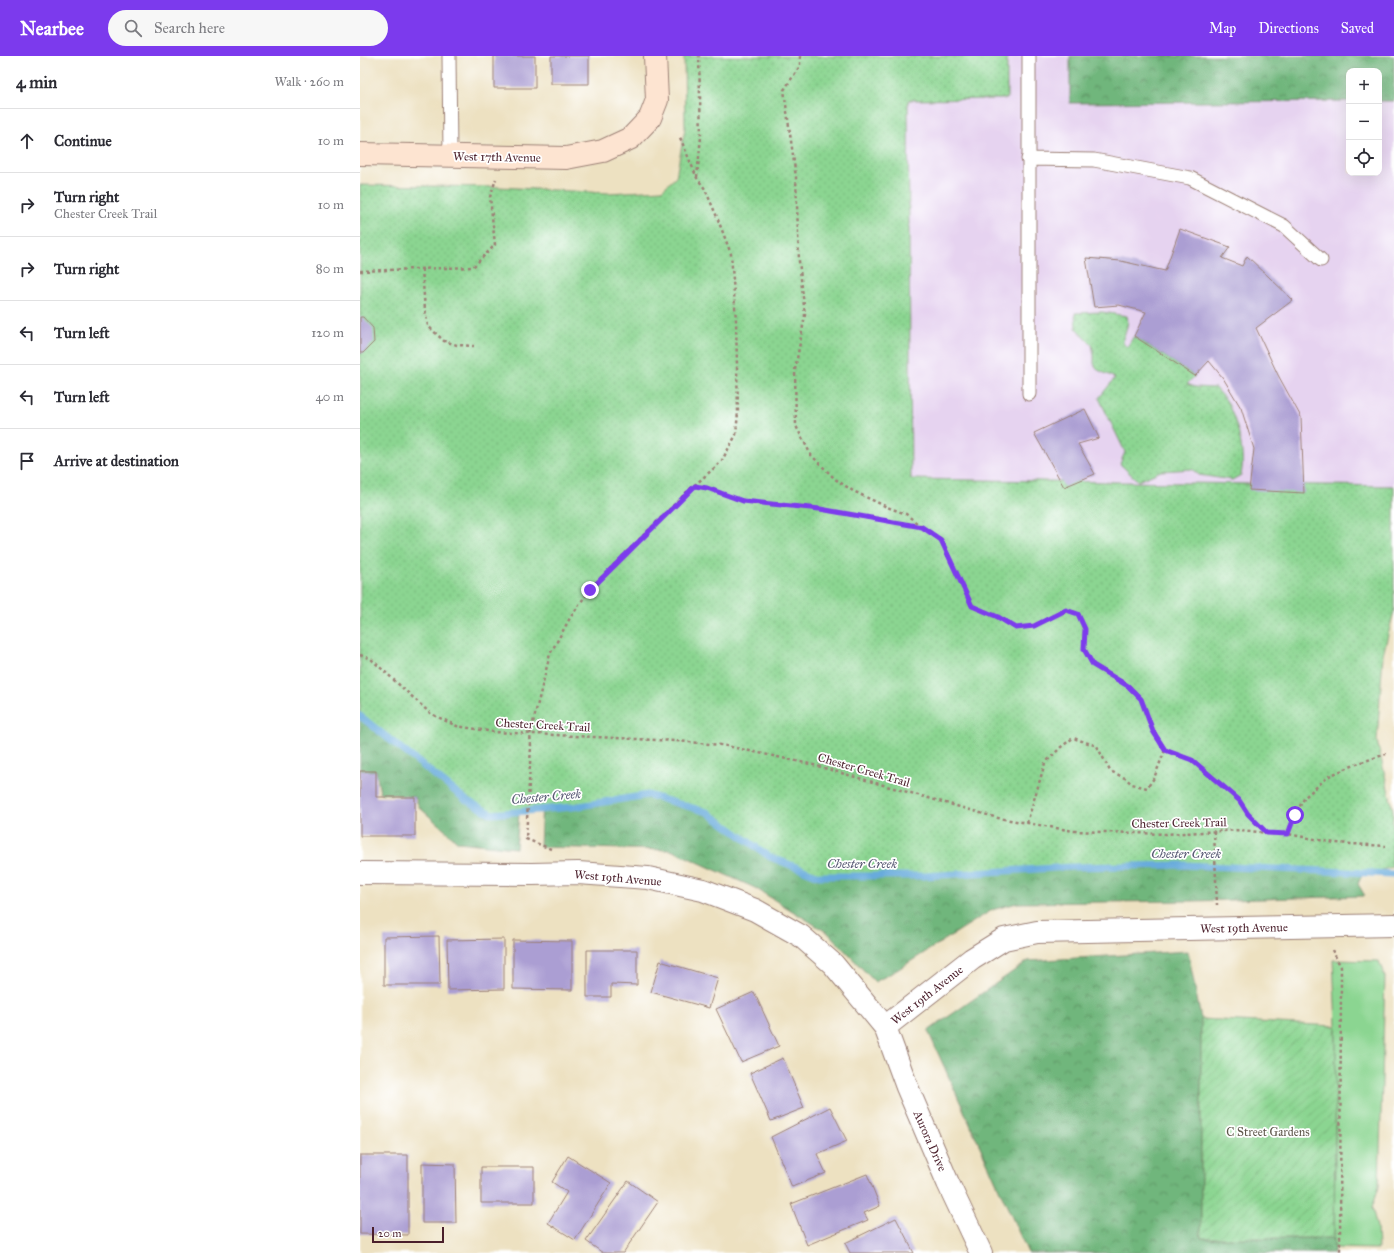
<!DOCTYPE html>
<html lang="en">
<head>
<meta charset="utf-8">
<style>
	body { margin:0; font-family:"IM FELL Great Primer",serif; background:#f7f7f7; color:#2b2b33 }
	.controls { position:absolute; right:12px; top:12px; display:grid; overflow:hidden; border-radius:8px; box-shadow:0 4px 16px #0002 }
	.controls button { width:36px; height:36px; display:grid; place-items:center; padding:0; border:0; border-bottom:1px solid #e1e1e2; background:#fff; color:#2b2b33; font:20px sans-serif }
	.scale { position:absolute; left:12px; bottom:10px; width:72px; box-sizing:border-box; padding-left:4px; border:2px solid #4a1f2b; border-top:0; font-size:11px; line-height:14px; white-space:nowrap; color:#4a1f2b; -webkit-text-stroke:3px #fff; paint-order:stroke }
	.stop { position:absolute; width:12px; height:12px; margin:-9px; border:3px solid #7c3aed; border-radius:50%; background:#fff }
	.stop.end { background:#7c3aed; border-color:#fff; box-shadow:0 1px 4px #0008 }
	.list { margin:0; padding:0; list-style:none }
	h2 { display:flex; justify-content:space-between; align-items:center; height:52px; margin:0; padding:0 16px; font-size:17px }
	h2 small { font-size:13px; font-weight:400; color:#7c7c81 }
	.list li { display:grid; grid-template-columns:26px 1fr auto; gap:12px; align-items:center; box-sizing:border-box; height:64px; padding:0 16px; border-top:1px solid #e1e1e2 }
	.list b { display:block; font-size:15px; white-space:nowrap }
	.list p { margin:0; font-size:13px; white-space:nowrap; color:#7c7c81 }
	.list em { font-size:13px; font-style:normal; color:#7c7c81 }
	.icon { flex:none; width:22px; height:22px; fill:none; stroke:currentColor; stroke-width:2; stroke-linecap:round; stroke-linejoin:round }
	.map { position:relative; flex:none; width:1034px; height:1197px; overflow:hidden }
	header { display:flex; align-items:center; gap:24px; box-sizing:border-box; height:56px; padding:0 20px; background:#7c3aed; color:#fff }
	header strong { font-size:19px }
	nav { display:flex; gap:22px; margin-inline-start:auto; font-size:14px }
	.search { width:280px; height:36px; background:#f7f7f7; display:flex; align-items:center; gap:10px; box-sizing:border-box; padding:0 14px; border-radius:22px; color:#7c7c81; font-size:15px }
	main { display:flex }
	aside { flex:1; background:#fff }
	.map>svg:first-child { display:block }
	.built { fill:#e6d3f0 }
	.grass { fill:#8bd591; stroke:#6a7a5e }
	.forest { fill:url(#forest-crowns); stroke:#5d6a53 }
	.park { fill:url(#park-dots); stroke:#6a7a5e }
	.garden { fill:url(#garden-furrows); stroke:#6a7a5e }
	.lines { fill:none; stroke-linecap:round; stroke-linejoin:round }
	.stream { stroke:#67abdc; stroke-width:7 }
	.building { fill:#ab9ed3 }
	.lane-casing { stroke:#9c8076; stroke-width:15 }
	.street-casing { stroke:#9c8076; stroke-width:24 }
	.secondary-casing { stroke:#9c8076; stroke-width:24 }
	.path { stroke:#9c8076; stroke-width:2.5; stroke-dasharray:3 3; stroke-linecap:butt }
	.lane { stroke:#fff; stroke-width:13 }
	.street { stroke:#fff; stroke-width:22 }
	.secondary { stroke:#fde4d1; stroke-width:22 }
	.route { stroke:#7c3aed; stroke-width:5 }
	.labels { text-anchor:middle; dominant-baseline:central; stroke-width:3.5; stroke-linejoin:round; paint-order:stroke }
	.street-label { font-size:12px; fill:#4a1f2b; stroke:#fff }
	.park-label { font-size:12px; fill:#5e564a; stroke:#fff }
	.water-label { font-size:13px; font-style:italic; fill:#565772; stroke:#fff }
</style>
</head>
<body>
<header>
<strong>Nearbee</strong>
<div class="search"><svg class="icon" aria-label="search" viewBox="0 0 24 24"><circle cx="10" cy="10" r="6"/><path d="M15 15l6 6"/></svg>Search here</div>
<nav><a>Map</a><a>Directions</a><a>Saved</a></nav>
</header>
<main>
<aside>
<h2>4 min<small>Walk · 260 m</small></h2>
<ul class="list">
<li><svg class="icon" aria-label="ahead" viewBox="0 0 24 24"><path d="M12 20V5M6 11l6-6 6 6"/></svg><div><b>Continue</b></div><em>10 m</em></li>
<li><svg class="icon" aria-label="right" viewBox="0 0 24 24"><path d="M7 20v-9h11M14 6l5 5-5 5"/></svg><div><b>Turn right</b><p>Chester Creek Trail</p></div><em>10 m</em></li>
<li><svg class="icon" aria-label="right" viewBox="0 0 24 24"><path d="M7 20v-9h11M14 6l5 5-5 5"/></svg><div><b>Turn right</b></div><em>80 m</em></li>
<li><svg class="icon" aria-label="left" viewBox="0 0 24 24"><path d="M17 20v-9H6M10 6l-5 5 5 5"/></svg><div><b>Turn left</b></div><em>120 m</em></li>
<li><svg class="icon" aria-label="left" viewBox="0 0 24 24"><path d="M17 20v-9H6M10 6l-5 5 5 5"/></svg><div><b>Turn left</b></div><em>40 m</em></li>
<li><svg class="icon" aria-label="arrive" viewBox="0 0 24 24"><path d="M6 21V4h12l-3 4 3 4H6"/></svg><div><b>Arrive at destination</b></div></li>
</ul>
</aside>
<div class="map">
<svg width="1034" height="1197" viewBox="0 0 1034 1197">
	<defs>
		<pattern id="forest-crowns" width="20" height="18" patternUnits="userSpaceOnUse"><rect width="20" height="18" fill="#70b67b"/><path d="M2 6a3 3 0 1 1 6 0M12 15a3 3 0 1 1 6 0" fill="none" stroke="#5e9365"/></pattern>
		<pattern id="park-dots" width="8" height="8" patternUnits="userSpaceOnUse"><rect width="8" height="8" fill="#8bd591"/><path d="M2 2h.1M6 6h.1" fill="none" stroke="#79b67d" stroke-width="1.8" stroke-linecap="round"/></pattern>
		<pattern id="garden-furrows" width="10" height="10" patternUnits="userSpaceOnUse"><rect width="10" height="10" fill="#8bd591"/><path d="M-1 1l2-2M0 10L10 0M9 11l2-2" fill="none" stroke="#79b67d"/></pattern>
	</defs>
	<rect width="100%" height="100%" fill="#fff"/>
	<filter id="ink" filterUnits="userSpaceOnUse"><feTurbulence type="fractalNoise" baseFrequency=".025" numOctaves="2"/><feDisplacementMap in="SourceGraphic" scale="8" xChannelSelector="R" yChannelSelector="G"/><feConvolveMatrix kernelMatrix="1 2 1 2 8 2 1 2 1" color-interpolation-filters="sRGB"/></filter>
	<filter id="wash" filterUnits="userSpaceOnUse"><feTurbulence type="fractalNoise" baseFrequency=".012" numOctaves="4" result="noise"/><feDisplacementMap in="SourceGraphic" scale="16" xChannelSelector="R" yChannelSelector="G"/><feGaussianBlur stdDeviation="0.9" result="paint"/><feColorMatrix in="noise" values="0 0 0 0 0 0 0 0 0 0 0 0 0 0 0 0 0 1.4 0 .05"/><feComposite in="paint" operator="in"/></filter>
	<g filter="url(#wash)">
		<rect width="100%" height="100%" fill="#ede1c1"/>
		<path class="built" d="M647,0H710V47L989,45V117H1019V45H1034V430L551,423L548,44L647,43Z"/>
		<path class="grass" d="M973,904L1019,905L1025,921L1019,1130L1012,1152L1017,1171L1018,1193L974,1192L976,970Z"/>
		<path class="forest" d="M710,0H1034V45H1019V15H989V45L710,47Z
			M0,615L165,690L156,792L98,786L59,751L55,741L20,737L16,715L0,714Z
			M184,694L1011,799L998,828L1005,840L835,845L657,847L632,854L537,914L515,926L468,877L395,832L311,794L180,791Z
			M828,895L841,963V1182H974V1197H668L568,975L668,905Z"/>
		<path class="park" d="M324,0H647V43L548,44L551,423L1034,430V555L1023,599L1017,685L1033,754L1032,811L1013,817L822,809L712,811L564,820H459L410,801L347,756L288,739L213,751L132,758L106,744L0,660V129L139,131L248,137L302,134L316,121L325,72Z
			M742,256L767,260C770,269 763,278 763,287L767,291L774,280L835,320L827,328L835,331L856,332C859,336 863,340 866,344C877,365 886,396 881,419L872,424L839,419L832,413L801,415L778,425L760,408L765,396L739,342L755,322L738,314L734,308V299L732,289L716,272L715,257Z"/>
		<path class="garden" d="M841,963L976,970L974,1182H841Z"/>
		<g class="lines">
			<path class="stream" d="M0,660L106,744L132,758L213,751L288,739L347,756L410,801L459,820H564L712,811L822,809L1034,818"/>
		</g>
		<g id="blocks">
			<path class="building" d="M134,0H175V32H134Z
				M191,0H229V28H191Z
				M820,173L870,191L862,202L882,210L887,200L933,244L896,272L918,319L941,361L944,437L889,434L894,393L881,352L863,322L849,305L835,320L774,280L786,256L759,249L734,251L726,202L761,205L805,215Z
				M0,261H3L13,272L14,286L3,297H0Z
				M725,353L739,382L718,388L735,418L704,431L674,377Z
				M0,715H16V741H55V780H0Z
				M79,880L80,929H24V881Z
				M144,883V933L88,934L87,884Z
				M153,884L212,885V934L153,933Z
				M227,894H277V929L251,928V941H227Z
				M300,905L358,922L349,952L291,936Z
				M394,936L419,990L381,1006L356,953Z
				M423,1002L444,1052L411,1065L390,1017Z
				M470,1051L487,1085L457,1098L466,1117L432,1131L411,1081Z
				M0,1099H48V1179L0,1178Z
				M208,1100L251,1127L215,1184L188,1167L207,1136L192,1126Z
				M62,1107L95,1108L96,1167H62Z
				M121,1111H174V1147H121Z
				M507,1118L520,1150L504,1157L508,1164L447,1189L431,1148Z
				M268,1125L298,1146L263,1197H243L226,1185Z
				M536,1162L554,1197H490L485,1187Z"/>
		</g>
	</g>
	<g filter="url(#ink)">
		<use href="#blocks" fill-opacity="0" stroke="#9c8076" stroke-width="1"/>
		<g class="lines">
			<defs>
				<path id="lane" d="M89,0L90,100
					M668,103L734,104L830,122L924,170L961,204
					M669,338C670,225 668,113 669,0"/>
				<path id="street" d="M0,817L172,818L218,817L288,822L343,834L395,854L441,880L473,908L525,971L612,903L644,883L677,876L1034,869
					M525,971L547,1031L588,1127L621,1197"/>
				<path id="secondary" d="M0,98L206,102L243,95L271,82L290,62L297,44L295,0"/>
			</defs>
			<use href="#lane" class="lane-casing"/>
			<use href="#street" class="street-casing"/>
			<use href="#secondary" class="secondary-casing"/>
			<path class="path" d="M440,0V10L424,34L436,121L439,205L445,259L435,314L436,370L451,399L475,423L493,435L527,451L546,458L558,468L581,484L612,550L638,561L656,572L674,570L706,554L718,558L725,573L724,593L733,609L769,630L781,643L793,675L805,694L832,704L879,744L888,758L906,777
				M337,121L341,81L339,0
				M62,213L65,254L68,270L84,285L97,289L114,290
				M0,215L113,211L135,189L130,141L136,123
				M335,430L347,432L383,445L460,453L560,470
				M0,599L11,603L71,658L97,670L134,676L316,685L362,689L450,708L638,762L714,775L805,778L881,774L907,777L928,778L975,787L1026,790
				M667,767L685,707L701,691L713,682L737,690L750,715L765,722L772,728L787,732L794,722L805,694
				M854,775L857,849
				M928,778L935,759L945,741L969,720L999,707L1026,698
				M191,793L166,783L171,690L170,679L190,598L210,562L230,533L327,436L361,406L376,379L378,356L376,264L371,198L357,161L345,133L337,122L319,79
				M972,894L981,911L980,1197"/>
			<use href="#lane" class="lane"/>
			<use href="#street" class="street"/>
			<use href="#secondary" class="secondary"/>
		</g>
	</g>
	<g class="lines" filter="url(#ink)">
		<path class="route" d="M230,534L335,430L347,432L383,445L460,453L562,471L581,484L612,550L638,561L656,572L674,570L706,554L718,558L725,573L724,593L733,609L768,630L781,643L793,675L805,694L832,704L879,744L888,758L907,777L928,778L935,759"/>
	</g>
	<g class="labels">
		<g class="street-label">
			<text transform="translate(137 101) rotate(1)">West 17th Avenue</text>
			<text transform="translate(183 669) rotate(3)">Chester Creek Trail</text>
			<text transform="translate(504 714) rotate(16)">Chester Creek Trail</text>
			<text transform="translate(819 767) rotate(-1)">Chester Creek Trail</text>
			<text transform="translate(258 822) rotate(5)">West 19th Avenue</text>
			<text transform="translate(884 872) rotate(-1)">West 19th Avenue</text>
			<text transform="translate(567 939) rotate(-38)">West 19th Avenue</text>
			<text transform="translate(570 1085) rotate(66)">Aurora Drive</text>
		</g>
		<g class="park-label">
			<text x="908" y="1076">C Street Gardens</text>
		</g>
		<g class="water-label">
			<text transform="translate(186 741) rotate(-5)">Chester Creek</text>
			<text x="826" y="798">Chester Creek</text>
			<text x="502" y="808">Chester Creek</text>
		</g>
	</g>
</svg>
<div class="controls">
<button>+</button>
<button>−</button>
<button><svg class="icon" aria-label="locate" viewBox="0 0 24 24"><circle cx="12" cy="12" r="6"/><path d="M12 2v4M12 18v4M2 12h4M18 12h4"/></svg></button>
</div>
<div class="scale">20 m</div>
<div class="stop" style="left:935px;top:759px"></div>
<div class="stop end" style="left:230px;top:534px"></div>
</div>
</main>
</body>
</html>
